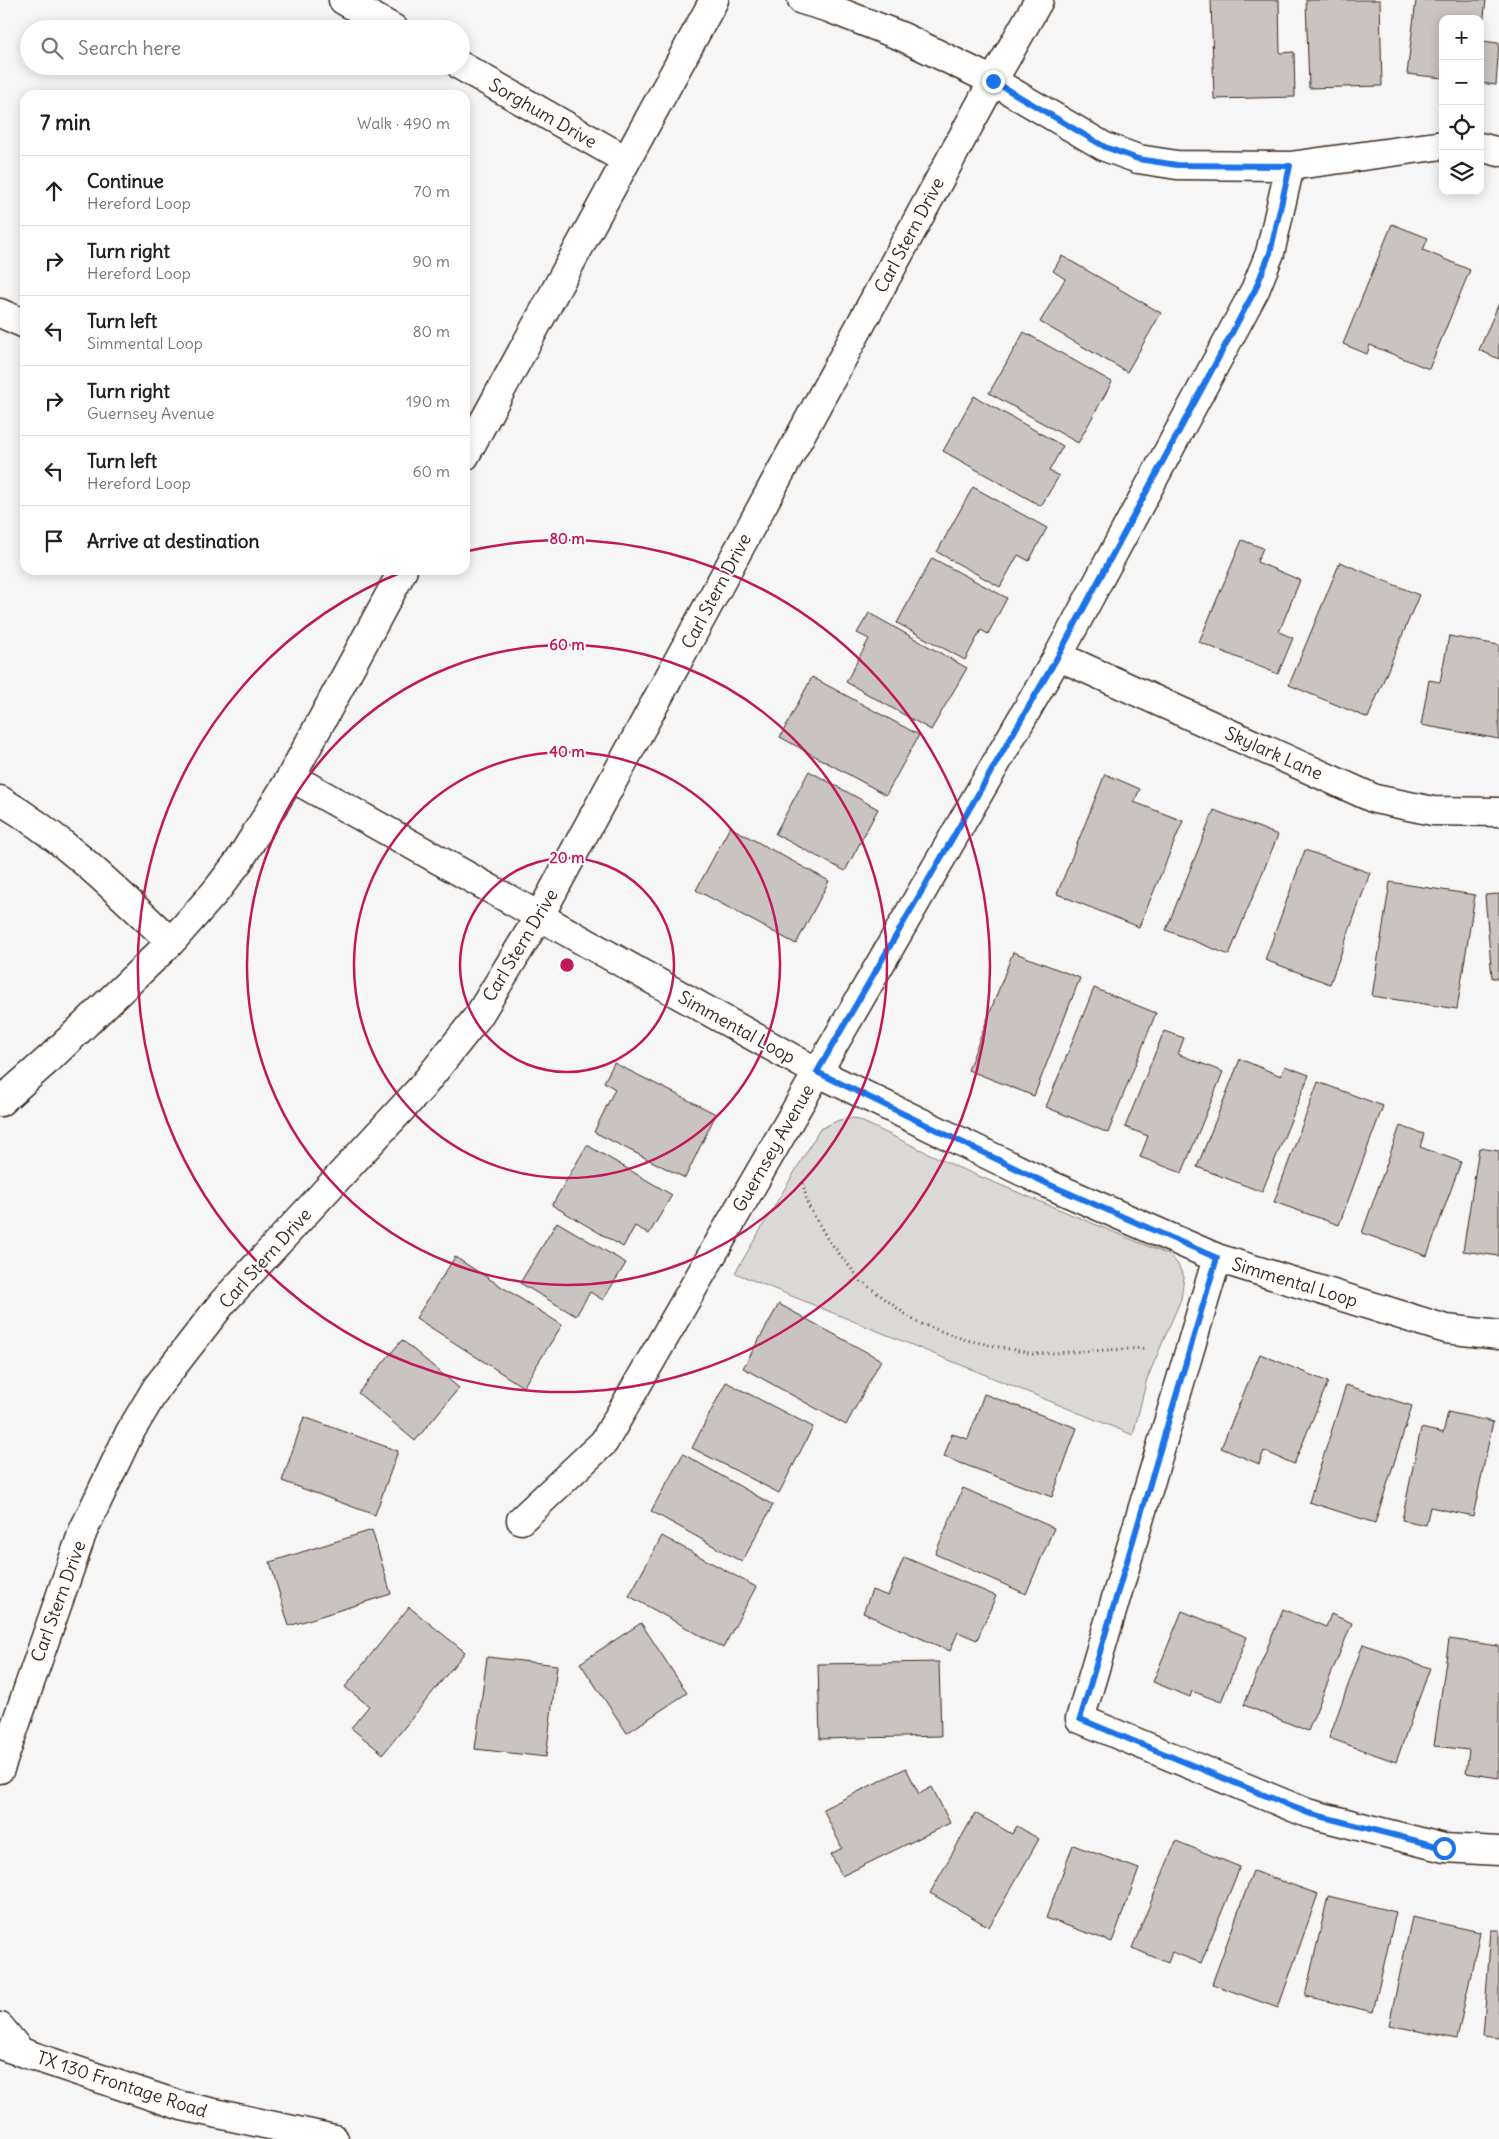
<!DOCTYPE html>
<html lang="en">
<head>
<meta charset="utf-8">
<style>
	body { margin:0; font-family:Delius,sans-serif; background:#f2f2f2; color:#202124 }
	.controls { position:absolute; right:15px; top:15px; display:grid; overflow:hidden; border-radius:10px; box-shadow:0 2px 12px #0003 }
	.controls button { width:45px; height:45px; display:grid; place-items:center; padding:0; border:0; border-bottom:1px solid #e0e0e0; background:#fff; color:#202124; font:25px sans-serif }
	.stop { position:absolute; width:15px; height:15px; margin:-11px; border:4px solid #1a73e8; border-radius:50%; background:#fff }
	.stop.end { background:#1a73e8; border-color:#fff; box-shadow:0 1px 5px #0008 }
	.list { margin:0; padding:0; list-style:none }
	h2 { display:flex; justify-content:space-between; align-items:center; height:65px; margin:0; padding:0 20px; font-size:21px }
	h2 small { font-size:16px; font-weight:400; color:#757577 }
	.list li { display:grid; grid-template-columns:32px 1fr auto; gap:15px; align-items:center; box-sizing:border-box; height:70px; padding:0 20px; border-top:1px solid #e0e0e0 }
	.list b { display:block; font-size:19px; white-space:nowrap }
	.list p { margin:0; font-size:16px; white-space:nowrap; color:#757577 }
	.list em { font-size:16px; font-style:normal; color:#757577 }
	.icon { flex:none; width:28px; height:28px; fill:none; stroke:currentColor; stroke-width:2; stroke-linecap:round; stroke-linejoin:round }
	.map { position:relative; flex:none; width:1499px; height:2139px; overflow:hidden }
	.search { position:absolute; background:#fff; box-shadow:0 2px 12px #0003; left:20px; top:20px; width:450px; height:55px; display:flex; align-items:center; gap:12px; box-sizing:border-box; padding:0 18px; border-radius:28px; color:#757577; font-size:19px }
	.panel { position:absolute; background:#fff; box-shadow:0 2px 12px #0003; left:20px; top:90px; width:450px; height:485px; border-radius:15px }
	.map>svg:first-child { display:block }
	.green { fill:#dbd9d6; stroke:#8b827a }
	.building { fill:#c9c3c1; stroke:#3b2a1e }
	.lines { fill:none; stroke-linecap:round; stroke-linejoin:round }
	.minor-casing { stroke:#3b2a1e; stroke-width:31 }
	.tertiary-casing { stroke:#3b2a1e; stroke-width:31 }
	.path { stroke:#3b2a1e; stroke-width:3; stroke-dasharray:1 4; stroke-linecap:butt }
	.minor { stroke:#fff; stroke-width:28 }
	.tertiary { stroke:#fff; stroke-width:28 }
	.route { stroke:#1a73e8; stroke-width:6 }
	.ring { fill:none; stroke:#c2185b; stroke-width:2.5 }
	.labels { text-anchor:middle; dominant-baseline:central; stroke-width:4; stroke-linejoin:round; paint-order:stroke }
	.street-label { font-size:18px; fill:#3b2a1e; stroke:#fff }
	.centre { fill:#c2185b; stroke:#fff; stroke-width:2.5 }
	.ring-label { font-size:15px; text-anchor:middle; font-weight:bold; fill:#c2185b; stroke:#fff; stroke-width:4; stroke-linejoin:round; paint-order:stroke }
</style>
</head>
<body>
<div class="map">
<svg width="1499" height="2139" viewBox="0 0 1499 2139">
	<rect width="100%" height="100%" fill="#f7f6f6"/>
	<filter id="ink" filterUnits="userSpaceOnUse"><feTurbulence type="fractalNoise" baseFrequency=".02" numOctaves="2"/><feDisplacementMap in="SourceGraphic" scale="10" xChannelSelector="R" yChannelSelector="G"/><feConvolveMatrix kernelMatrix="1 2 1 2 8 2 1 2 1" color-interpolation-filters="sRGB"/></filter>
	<g filter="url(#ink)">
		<path class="green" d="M855,1118L957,1167L1169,1255L1177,1263L1184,1277L1181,1299L1147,1379L1133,1435L735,1273L820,1129L839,1120Z"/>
		<path class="building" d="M1211,0H1279L1280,53L1294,52L1295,97L1214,99Z
			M1306,0H1380L1382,86L1309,88Z
			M1416,0H1486L1481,41L1499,43L1496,85L1480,83V19H1443V78L1407,74Z
			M1392,224L1428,238L1423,250L1470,270L1429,369L1370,345L1367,354L1343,344Z
			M1062,256L1161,313L1127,372L1040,322L1065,279L1053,271Z
			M1499,303V359L1479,350Z
			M1024,332L1112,382L1078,443L989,393Z
			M974,396L1063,446L1049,471L1059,476L1041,506L943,451Z
			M973,487L1047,528L1029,561L1018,555L1000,587L937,552Z
			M1242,540L1263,548L1257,562L1300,580L1279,632L1293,638L1278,674L1199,642Z
			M932,558L1007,598L988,634L981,630L965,660L897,623Z
			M1340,562L1419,595L1368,718L1289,685Z
			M869,613L967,668L931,730L846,682L869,639L857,633Z
			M1449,636L1499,645V739L1421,725L1429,680L1440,682Z
			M812,677L919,735L886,795L780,737Z
			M809,771L878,809L845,871L775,834Z
			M1105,774L1140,789L1134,802L1183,821L1139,927L1057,894Z
			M1214,810L1278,835L1229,955L1166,930Z
			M730,827L829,881L796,944L696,890Z
			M1305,850L1370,873L1330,984L1265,960Z
			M1390,882L1475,895L1457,1009L1372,996Z
			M1499,894V978H1492L1485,895Z
			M1013,952L1080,978L1034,1096L968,1070Z
			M1094,988L1156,1013L1108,1133L1046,1107Z
			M1164,1031L1184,1038L1178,1054L1223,1072L1182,1173L1140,1157L1148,1136L1125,1127Z
			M1240,1059L1281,1076L1285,1066L1309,1075L1262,1192L1197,1167Z
			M614,1063L716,1114L685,1178L594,1132L615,1089L604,1082Z
			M1318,1082L1383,1106L1339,1225L1274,1202Z
			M1400,1126L1424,1134L1420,1147L1461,1162L1427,1256L1362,1233Z
			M587,1145L672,1195L649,1234L635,1226L623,1247L552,1205Z
			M1479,1148L1499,1151V1256L1463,1251Z
			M557,1222L626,1263L603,1300L590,1292L576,1316L520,1283Z
			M455,1257L562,1325L523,1387L416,1318Z
			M779,1304L881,1360L846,1425L743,1368Z
			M402,1340L459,1388L415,1441L358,1393Z
			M1260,1354L1328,1382L1294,1464L1264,1451L1259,1464L1221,1448Z
			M726,1382L813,1427L779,1493L692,1448Z
			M1346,1385L1412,1406L1375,1523L1309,1502Z
			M984,1394L1077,1428L1052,1497L944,1457L952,1434L968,1439Z
			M1448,1412L1493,1422L1473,1516L1430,1507L1426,1525L1402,1520L1421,1428L1443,1433Z
			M304,1417L398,1451L375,1515L282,1481Z
			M683,1454L773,1505L742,1562L651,1511Z
			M963,1488L1054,1528L1026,1594L935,1554Z
			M372,1530L391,1594L289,1626L270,1562Z
			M662,1536L756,1587L723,1648L629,1596Z
			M904,1557L996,1596L977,1640L958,1632L950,1651L863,1613L872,1590L888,1596Z
			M409,1607L465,1652L383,1754L351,1728L369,1706L345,1687Z
			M1283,1609L1326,1627L1331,1614L1352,1623L1308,1731L1244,1705Z
			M1182,1611L1247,1637L1221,1702L1192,1691L1190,1697L1153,1682Z
			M641,1623L687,1693L627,1733L580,1663Z
			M1449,1639L1499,1646V1778L1466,1773L1469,1750L1434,1746Z
			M1363,1644L1430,1668L1396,1762L1329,1738Z
			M487,1657L557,1665L546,1757L475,1749Z
			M939,1662L941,1736L820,1739L818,1664Z
			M906,1768L919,1794L932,1787L950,1823L842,1876L831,1854L842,1848L823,1809Z
			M975,1813L1012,1834L1017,1826L1039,1839L989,1927L930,1893Z
			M1176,1841L1240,1867L1201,1963L1172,1952L1168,1963L1132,1948Z
			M1073,1845L1139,1869L1112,1942L1046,1918Z
			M1253,1871L1318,1894L1278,2008L1212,1984Z
			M1328,1896L1396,1912L1373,2012L1305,1996Z
			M1412,1917L1480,1932L1457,2039L1389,2025Z
			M1491,1930H1499V2038L1483,2036Z"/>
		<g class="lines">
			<defs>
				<path id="minor" d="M343,0L394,29
					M802,0L829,8L903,37L993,81L1105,147L1138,159L1177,165L1290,166L1443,145
					M461,66L626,160
					M1480,147L1499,152
					M0,313L25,324
					M465,456L714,0
					M1058,656L1375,799L1433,811L1499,812
					M291,777L817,1072L1048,1184L1217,1258L1446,1329L1499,1335
					M0,800C64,838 117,891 171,942
					M0,1102L50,1058L171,942L216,891L239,861L291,777L403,570
					M1217,1258L1080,1719L1307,1813L1444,1848L1499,1851
					M521,1520L604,1442L1058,656L1255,290L1270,253L1290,166
					M0,1769L83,1531L130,1432L157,1387L223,1302L421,1088L479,1015L540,915L993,81L1039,0
					M0,2027L19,2050"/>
				<path id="tertiary" d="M0,2045L182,2106L334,2139"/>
			</defs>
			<use href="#minor" class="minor-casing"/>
			<use href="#tertiary" class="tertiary-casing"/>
			<path class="path" d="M803,1183L808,1205L827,1238L861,1281L916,1322L966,1340L1033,1354L1145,1348"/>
			<use href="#minor" class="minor"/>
			<use href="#tertiary" class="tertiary"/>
		</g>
	</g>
	<g class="lines" filter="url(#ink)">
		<path class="route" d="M993,81L1105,147L1138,159L1177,165L1290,166L1270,253L1255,290L1058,656L817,1072L1048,1184L1217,1258L1080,1719L1308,1813L1444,1848"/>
	</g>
	<g class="ring">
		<circle cx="567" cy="965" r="107"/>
		<circle cx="567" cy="965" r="213"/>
		<circle cx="567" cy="965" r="320"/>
		<path d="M468 551A426 426 0 1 1 407 570"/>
	</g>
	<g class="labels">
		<g class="street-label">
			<text transform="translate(543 113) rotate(30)">Sorghum Drive</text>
			<text transform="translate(909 235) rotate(-62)">Carl Stern Drive</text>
			<text transform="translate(716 591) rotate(-62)">Carl Stern Drive</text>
			<text transform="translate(1274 753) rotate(24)">Skylark Lane</text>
			<text transform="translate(520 945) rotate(-59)">Carl Stern Drive</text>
			<text transform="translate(737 1027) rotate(29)">Simmental Loop</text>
			<text transform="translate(773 1148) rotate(-60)">Guernsey Avenue</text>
			<text transform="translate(265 1258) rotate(-48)">Carl Stern Drive</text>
			<text transform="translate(1295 1282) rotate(17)">Simmental Loop</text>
			<text transform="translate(58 1601) rotate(-70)">Carl Stern Drive</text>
			<text transform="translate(122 2084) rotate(18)">TX 130 Frontage Road</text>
		</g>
	</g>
	<circle cx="567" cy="965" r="8" class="centre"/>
	<g class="ring-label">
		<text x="567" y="544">80 m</text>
		<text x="567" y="650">60 m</text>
		<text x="567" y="757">40 m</text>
		<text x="567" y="863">20 m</text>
	</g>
</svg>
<div class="controls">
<button>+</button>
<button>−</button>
<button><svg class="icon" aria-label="locate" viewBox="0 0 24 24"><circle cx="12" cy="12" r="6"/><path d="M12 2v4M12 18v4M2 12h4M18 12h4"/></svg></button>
<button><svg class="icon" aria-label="layers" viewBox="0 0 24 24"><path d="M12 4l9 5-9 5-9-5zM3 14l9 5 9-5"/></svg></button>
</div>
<div class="stop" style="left:1444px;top:1848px"></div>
<div class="stop end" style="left:993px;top:81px"></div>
<div class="search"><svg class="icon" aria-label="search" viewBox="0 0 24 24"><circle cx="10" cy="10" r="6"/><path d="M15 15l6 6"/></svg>Search here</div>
<section class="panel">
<h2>7 min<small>Walk · 490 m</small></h2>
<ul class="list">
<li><svg class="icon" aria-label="ahead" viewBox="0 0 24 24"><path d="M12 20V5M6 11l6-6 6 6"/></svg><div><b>Continue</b><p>Hereford Loop</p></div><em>70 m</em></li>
<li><svg class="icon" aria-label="right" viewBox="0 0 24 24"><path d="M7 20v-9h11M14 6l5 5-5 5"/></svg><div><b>Turn right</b><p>Hereford Loop</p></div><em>90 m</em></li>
<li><svg class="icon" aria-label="left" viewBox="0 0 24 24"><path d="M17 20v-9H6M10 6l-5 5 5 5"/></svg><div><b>Turn left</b><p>Simmental Loop</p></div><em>80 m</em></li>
<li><svg class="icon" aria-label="right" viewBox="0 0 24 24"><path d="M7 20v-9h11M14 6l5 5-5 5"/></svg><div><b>Turn right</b><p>Guernsey Avenue</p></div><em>190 m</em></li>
<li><svg class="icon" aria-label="left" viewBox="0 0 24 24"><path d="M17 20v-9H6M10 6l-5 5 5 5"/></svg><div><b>Turn left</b><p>Hereford Loop</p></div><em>60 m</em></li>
<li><svg class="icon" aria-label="arrive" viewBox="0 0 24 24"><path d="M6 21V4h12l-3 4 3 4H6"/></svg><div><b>Arrive at destination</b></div></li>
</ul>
</section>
</div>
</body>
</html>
